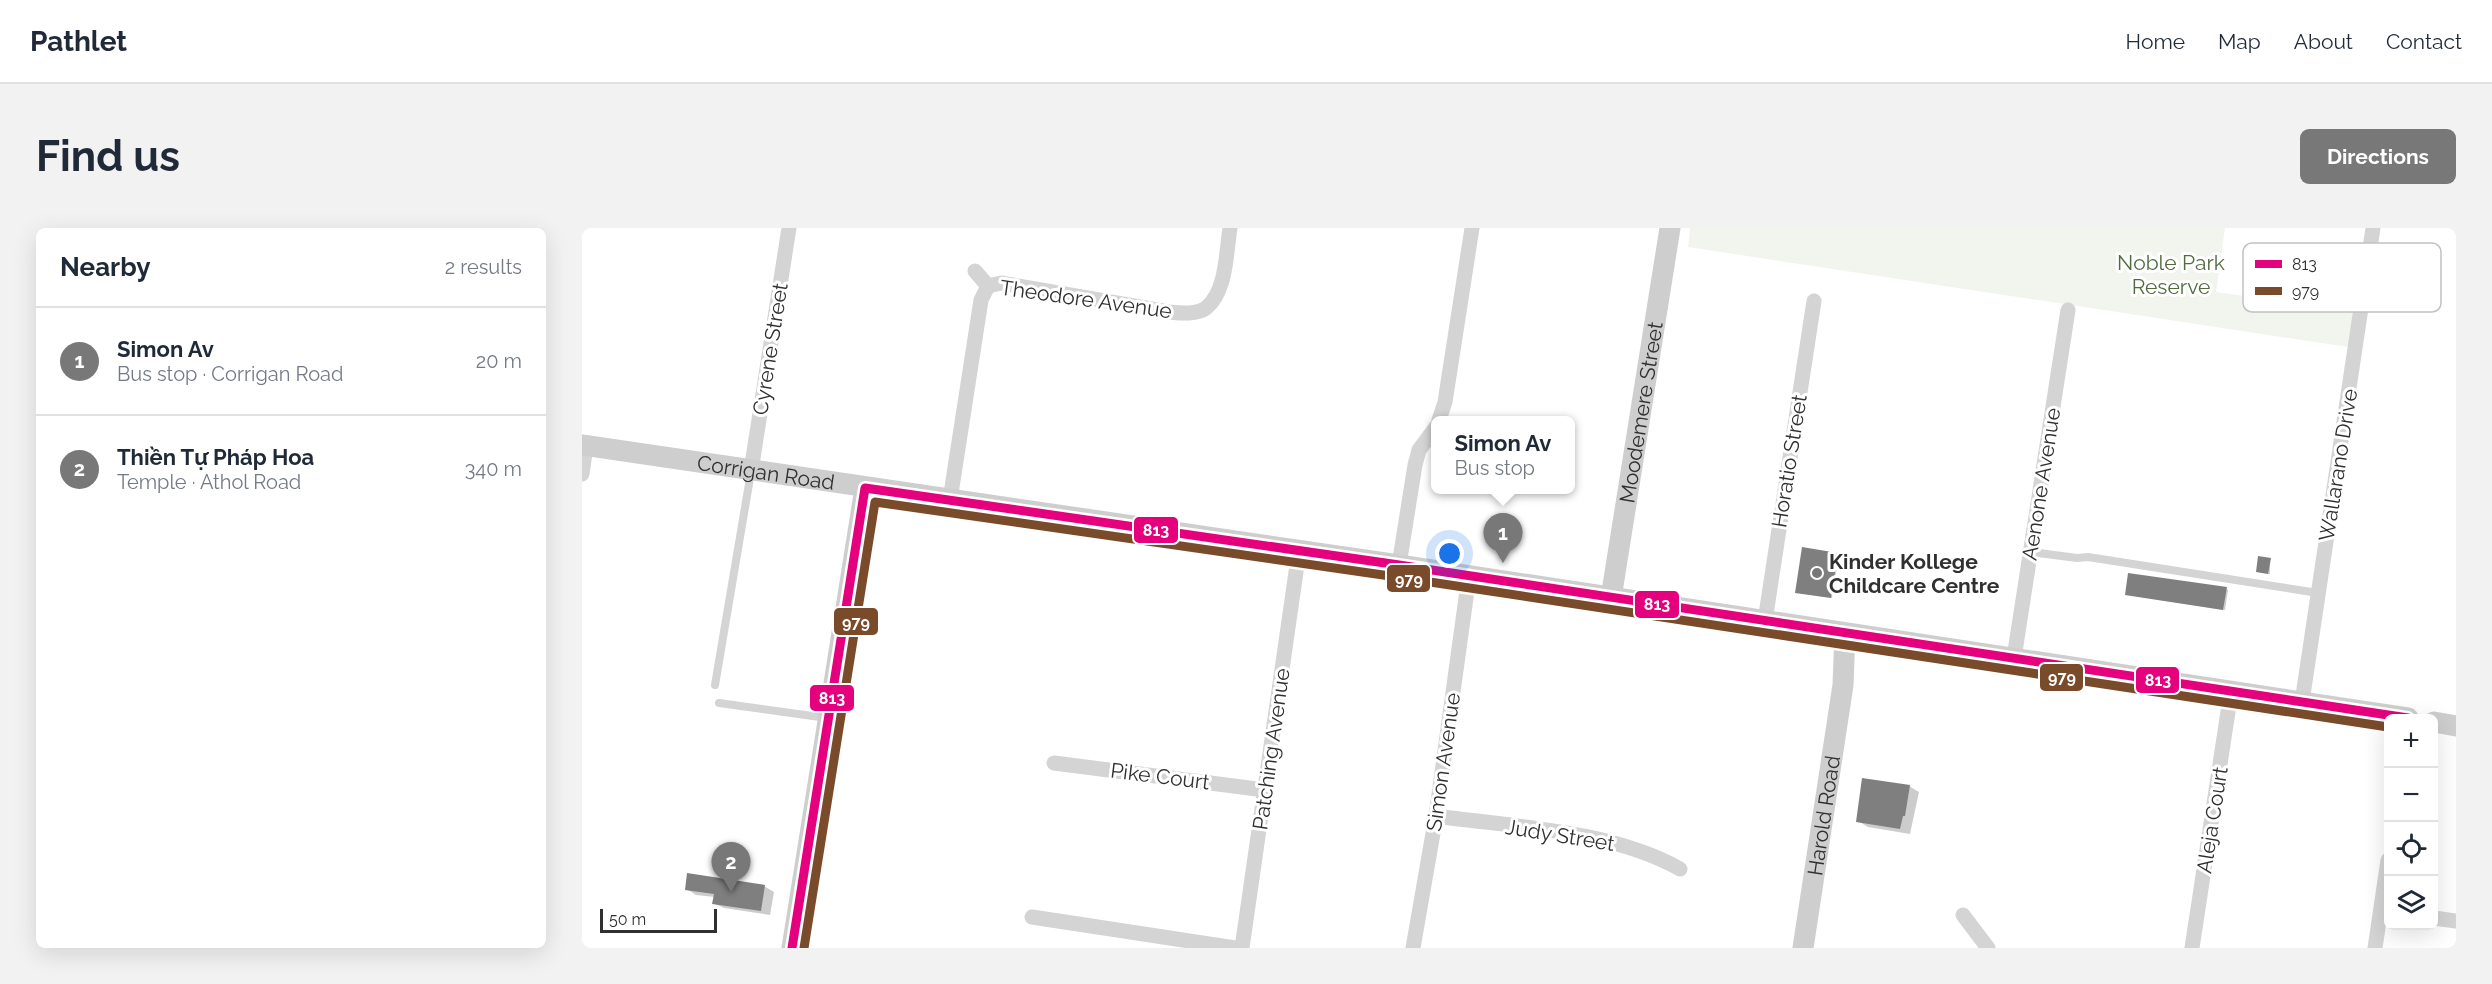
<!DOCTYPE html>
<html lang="en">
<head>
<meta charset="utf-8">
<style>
	body { margin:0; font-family:Raleway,sans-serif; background:#f2f2f3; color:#1f2937 }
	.controls { position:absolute; right:18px; bottom:18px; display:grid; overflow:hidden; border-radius:9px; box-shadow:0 6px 24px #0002 }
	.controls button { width:54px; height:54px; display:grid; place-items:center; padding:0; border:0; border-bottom:2px solid #e0e1e3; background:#fff; color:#1f2937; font:30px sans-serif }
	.scale { position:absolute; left:18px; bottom:15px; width:117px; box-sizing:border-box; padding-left:6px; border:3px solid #303030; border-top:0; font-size:16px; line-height:21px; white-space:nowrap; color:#303030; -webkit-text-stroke:4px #fff; paint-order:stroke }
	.you { position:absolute; left:868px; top:326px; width:21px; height:21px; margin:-15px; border:4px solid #fff; border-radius:50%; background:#1a73e8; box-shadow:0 0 0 9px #1a73e833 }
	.badge { display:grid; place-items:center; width:39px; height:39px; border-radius:50%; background:#787878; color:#fff; font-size:20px; font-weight:700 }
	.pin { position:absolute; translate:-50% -50px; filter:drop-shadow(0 2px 3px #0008) }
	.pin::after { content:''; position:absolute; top:32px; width:21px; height:18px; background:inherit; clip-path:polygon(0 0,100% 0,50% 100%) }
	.popup { position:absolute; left:849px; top:188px; width:144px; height:78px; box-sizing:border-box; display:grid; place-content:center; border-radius:9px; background:#fff; filter:drop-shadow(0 2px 4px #0005); font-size:20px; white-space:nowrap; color:#747a83 }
	.popup b { font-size:22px; color:#1f2937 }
	.popup::after { content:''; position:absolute; left:50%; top:100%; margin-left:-12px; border:12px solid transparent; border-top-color:#fff }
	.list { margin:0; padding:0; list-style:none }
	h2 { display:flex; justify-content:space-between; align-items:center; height:78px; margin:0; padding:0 24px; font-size:26px }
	h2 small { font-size:20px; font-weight:400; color:#747a83 }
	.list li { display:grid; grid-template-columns:39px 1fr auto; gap:18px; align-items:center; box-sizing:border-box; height:108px; padding:0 24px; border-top:2px solid #e0e1e3 }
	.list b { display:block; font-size:22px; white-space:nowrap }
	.list p { margin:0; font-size:20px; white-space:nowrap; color:#747a83 }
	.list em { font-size:20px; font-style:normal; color:#747a83 }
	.icon { flex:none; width:33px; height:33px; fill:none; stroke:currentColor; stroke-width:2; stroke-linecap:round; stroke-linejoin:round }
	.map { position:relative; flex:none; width:1874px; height:720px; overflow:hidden; border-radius:9px }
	header { display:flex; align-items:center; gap:36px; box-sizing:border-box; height:84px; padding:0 30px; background:#fff; border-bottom:2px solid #e0e1e3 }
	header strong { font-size:28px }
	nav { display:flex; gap:33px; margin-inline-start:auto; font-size:21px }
	.intro { display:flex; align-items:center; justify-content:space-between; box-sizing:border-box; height:144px; padding:0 36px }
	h1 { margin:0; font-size:42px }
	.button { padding:15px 27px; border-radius:9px; background:#787878; color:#fff; font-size:21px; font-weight:700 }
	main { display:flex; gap:36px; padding:0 36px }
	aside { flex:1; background:#fff; border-radius:9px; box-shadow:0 6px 24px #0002 }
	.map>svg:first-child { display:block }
	.green { fill:#f1f5ed }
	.shadow { fill:#0003 }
	.building { fill:#7f7f7f }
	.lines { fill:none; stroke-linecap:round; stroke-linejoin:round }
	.lane { stroke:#d4d4d4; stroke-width:8 }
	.street { stroke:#d4d4d4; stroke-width:15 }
	.secondary { stroke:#cecece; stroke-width:21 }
	.bus-1-casing { stroke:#fff; stroke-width:14 }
	.bus-2-casing { stroke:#fff; stroke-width:14 }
	.bus-1 { stroke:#e5007d; stroke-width:9 }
	.bus-2 { stroke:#7a4b2a; stroke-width:9 }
	.poi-dot { fill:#787878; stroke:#fff; stroke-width:2 }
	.labels { text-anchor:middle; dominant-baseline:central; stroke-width:6; stroke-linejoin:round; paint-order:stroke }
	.park-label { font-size:21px; fill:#516b3f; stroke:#fff }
	.street-label { font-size:21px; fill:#303030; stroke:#fff }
	.poi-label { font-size:21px; font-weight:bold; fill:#303030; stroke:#fff; text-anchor:start }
	.key { fill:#fff; stroke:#c1c1c1; stroke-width:1.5 }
	.key-label { font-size:16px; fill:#303030 }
	.line-badge { stroke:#fff; stroke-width:2 }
	.badge-label { font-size:16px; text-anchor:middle; font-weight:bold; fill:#fff }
</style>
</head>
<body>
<header>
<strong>Pathlet</strong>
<nav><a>Home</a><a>Map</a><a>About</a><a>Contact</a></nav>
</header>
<div class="intro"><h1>Find us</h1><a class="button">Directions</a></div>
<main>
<aside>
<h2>Nearby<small>2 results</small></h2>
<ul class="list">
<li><span class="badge">1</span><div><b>Simon Av</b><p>Bus stop · Corrigan Road</p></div><em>20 m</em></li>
<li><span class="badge">2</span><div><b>Thiền Tự Pháp Hoa</b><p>Temple · Athol Road</p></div><em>340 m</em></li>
</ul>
</aside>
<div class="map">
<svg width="1874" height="720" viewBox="0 0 1874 720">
	<rect width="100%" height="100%" fill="#fff"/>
	<path class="green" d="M1108,0H1643L1634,64L1771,83L1766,119L1106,19Z"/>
	<path class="shadow" d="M1255,326L1257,327L1250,370L1217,365Z
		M1688,332V346L1676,344Z
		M1644,361L1646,362L1643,382L1546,367Z
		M1327,558L1337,564L1328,606L1286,599L1276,593Z
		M182,658L192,664L188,687L142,680L132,675L133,669L114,667L105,661Z"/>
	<path class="building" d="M1220,319L1256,325L1249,370L1213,365Z
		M1676,328L1689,330L1686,346L1674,344Z
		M1546,345L1645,359L1641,382L1543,367Z
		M1280,550L1328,557L1323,588H1321L1318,601L1274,594Z
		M105,645L183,657L179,683L130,676L132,666L103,662Z"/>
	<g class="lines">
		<path class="lane" d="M1449,324L1495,330L1506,329L1736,365
			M133,457L169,244
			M137,475L245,490"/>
		<path class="street" d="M393,43L406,58
			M857,192L863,174L890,0
			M169,243L207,0
			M0,246L4,218
			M368,272L399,72L406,58L419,55L587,84C598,85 614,87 624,80C645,63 644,24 648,0
			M817,337L833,237L837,222L854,199
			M1183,393L1232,73
			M1432,430L1486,82
			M1720,474L1791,0
			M472,535L683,562
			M854,588C933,599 1028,602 1098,641
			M1381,687L1406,720
			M450,689L653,720
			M1852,690L1874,693
			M660,720L717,323
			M831,720L854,588L887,348
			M1610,720L1649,464
			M1793,720L1806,632"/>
		<g class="secondary">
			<path id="s1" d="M0,217L817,337L1826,490"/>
			<path id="s2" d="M1029,370L1088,0"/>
			<path d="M1852,494L1874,498"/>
			<path d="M210,720L283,260"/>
			<path id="s3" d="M1221,720L1261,457L1263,405"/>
		</g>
		<defs>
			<path id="bus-1" d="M210,720L283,260L817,337L1826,490"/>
			<path id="bus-2" d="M222,720L293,274L815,349L1806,499"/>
		</defs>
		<use href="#bus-1" class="bus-1-casing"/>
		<use href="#bus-2" class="bus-2-casing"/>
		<use href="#bus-1" class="bus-1"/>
		<use href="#bus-2" class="bus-2"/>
	</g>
	<circle class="poi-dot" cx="1235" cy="345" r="6"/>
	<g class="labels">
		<g class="park-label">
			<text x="1589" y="34">Noble Park<tspan x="1589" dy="24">Reserve</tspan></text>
		</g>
		<g class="street-label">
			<text transform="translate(504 71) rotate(8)">Theodore Avenue</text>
			<text transform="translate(188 121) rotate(-81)">Cyrene Street</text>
			<text stroke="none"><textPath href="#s2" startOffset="188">Moodemere Street</textPath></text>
			<text transform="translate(1207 233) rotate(-81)">Horatio Street</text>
			<text transform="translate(1756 237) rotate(-81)">Wallarano Drive</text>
			<text stroke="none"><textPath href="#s1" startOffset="186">Corrigan Road</textPath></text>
			<text transform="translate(1459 256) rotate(-81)">Aenone Avenue</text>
			<text transform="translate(689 521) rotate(-82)">Patching Avenue</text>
			<text transform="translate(861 534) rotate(-82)">Simon Avenue</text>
			<text transform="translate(578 548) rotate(7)">Pike Court</text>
			<text stroke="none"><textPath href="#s3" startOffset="134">Harold Road</textPath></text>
			<text transform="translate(1630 592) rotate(-81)">Aleja Court</text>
			<text transform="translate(978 607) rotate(9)">Judy Street</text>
		</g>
		<g class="poi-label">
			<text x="1247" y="333">Kinder Kollege<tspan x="1247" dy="24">Childcare Centre</tspan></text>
		</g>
	</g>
	<rect x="1661" y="15" width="198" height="69" rx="9" class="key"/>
	<rect x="1673" y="32" width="27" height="8" fill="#e5007d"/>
	<rect x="1673" y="59" width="27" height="8" fill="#7a4b2a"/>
	<g class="key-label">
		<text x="1710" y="42">813</text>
		<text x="1710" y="69">979</text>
	</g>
	<g class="line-badge">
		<rect x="551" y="288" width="46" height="28" rx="6" fill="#e5007d"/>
		<rect x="804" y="336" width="45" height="29" rx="6" fill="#7a4b2a"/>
		<rect x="1052" y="362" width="46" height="29" rx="6" fill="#e5007d"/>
		<rect x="251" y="379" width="46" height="29" rx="6" fill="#7a4b2a"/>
		<rect x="1457" y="435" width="45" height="29" rx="6" fill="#7a4b2a"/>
		<rect x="1553" y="438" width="45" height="28" rx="6" fill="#e5007d"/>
		<rect x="227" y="456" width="46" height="28" rx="6" fill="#e5007d"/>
	</g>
	<g class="badge-label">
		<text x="574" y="308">813</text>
		<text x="827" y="357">979</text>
		<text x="1075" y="382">813</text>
		<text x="274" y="400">979</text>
		<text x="1480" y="455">979</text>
		<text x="1576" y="458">813</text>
		<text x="250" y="476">813</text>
	</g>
</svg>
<div class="controls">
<button>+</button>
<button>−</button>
<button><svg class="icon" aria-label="locate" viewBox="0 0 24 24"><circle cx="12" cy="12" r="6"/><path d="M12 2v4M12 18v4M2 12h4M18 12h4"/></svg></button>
<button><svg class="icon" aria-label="layers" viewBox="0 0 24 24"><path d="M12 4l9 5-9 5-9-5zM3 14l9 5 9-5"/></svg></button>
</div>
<div class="scale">50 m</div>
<div class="you"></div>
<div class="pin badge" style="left:921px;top:335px">1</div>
<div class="popup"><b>Simon Av</b>Bus stop</div>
<div class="pin badge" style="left:149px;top:664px">2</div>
</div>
</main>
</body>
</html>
